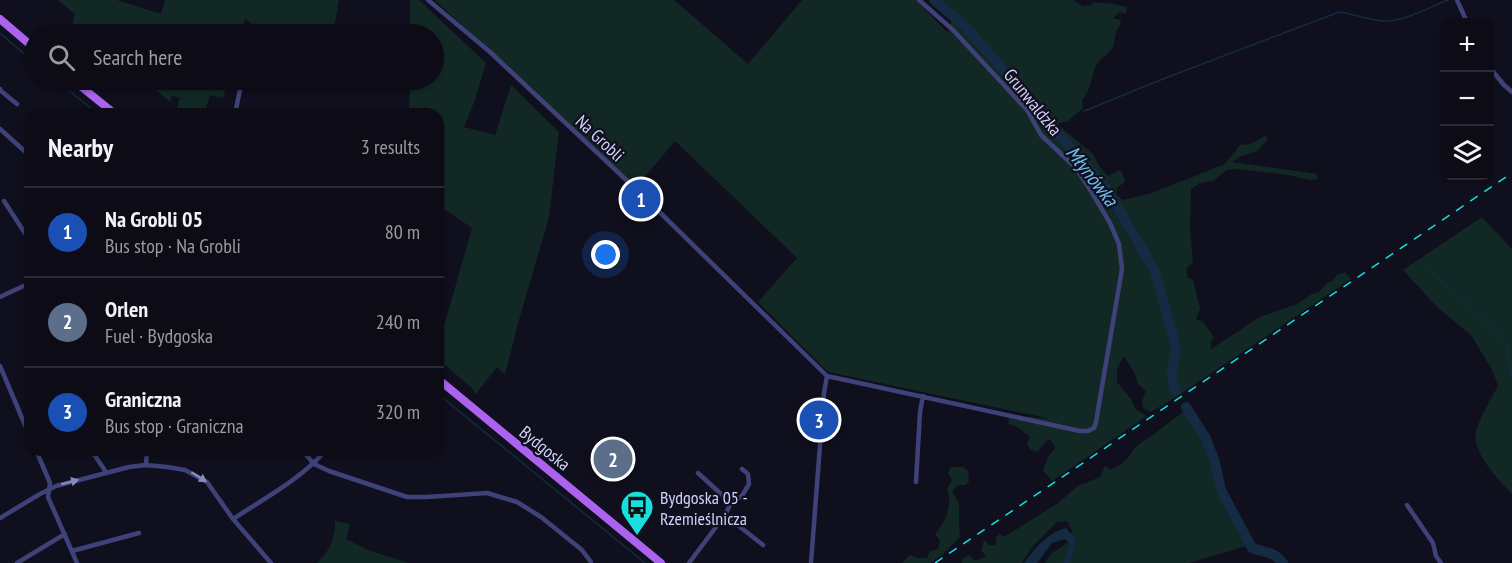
<!DOCTYPE html>
<html lang="en">
<head>
<meta charset="utf-8">
<style>
	body { margin:0; font-family:"PT Sans Narrow",sans-serif; background:#15141f; color:#f1f3f6 }
	.controls { position:absolute; right:18px; top:18px; display:grid; overflow:hidden; border-radius:12px; box-shadow:0 2px 4px #0004 }
	.controls button { width:54px; height:54px; display:grid; place-items:center; padding:0; border:0; border-bottom:2px solid #2c2b35; background:#0c0b16; color:#f1f3f6; font:30px sans-serif }
	.you { position:absolute; left:606px; top:255px; width:21px; height:21px; margin:-15px; border:4px solid #fff; border-radius:50%; background:#1a73e8; box-shadow:0 0 0 9px #1a73e833 }
	.badge { display:grid; place-items:center; width:39px; height:39px; border-radius:50%; background:#b45309; color:#fff; font-size:20px; font-weight:700 }
	.pin { position:absolute; translate:-50% -50%; border:3px solid #fff; box-shadow:0 2px 6px #0006 }
	.list { margin:0; padding:0; list-style:none }
	h2 { display:flex; justify-content:space-between; align-items:center; height:78px; margin:0; padding:0 24px; font-size:26px }
	h2 small { font-size:20px; font-weight:400; color:#9a9ba1 }
	.list li { display:grid; grid-template-columns:39px 1fr auto; gap:18px; align-items:center; box-sizing:border-box; height:90px; padding:0 24px; border-top:2px solid #2c2b35 }
	.list b { display:block; font-size:22px; white-space:nowrap }
	.list p { margin:0; font-size:20px; white-space:nowrap; color:#9a9ba1 }
	.list em { font-size:20px; font-style:normal; color:#9a9ba1 }
	.icon { flex:none; width:33px; height:33px; fill:none; stroke:currentColor; stroke-width:2; stroke-linecap:round; stroke-linejoin:round }
	.map { position:relative; flex:none; width:1512px; height:563px; overflow:hidden }
	.search { position:absolute; background:#0c0b16; box-shadow:0 2px 4px #0004; left:24px; top:24px; width:420px; height:66px; display:flex; align-items:center; gap:15px; box-sizing:border-box; padding:0 21px; border-radius:33px; color:#9a9ba1; font-size:22px }
	.panel { position:absolute; background:#0c0b16; box-shadow:0 2px 4px #0004; left:24px; top:108px; width:420px; height:348px; border-radius:18px }
	.map>svg:first-child { display:block }
	.green { fill:#122825 }
	.water { fill:#142b43 }
	.lines { fill:none; stroke-linecap:round; stroke-linejoin:round }
	.stream { stroke:#142b43; stroke-width:1.5 }
	.river { stroke:#142b43; stroke-width:10 }
	.street { stroke:#3e4279; stroke-width:4.5 }
	.primary { stroke:#ab63ef; stroke-width:8 }
	.rail { stroke:#18dfde; stroke-width:1.5; stroke-dasharray:9 8; stroke-linecap:butt }
	.oneway { fill:#888aba }
	.labels { text-anchor:middle; dominant-baseline:central; stroke-width:4.5; stroke-linejoin:round; paint-order:stroke }
	.street-label { font-size:18px; fill:#d1d1fa; stroke:#100f1e }
	.poi-label { font-size:18px; fill:#d1d1fa; stroke:#100f1e; text-anchor:start }
	.water-label { font-size:20px; font-style:italic; fill:#6ac0ef; stroke:#100f1e }
</style>
</head>
<body>
<div class="map">
<svg width="1512" height="563" viewBox="0 0 1512 563">
	<rect width="100%" height="100%" fill="#100f1e"/>
	<path class="green" d="M58,0H117L161,14L165,0H339L333,34H265L245,19L241,34H93L71,29L75,14Z
		M410,0H419L486,63L475,100L464,127L495,135L511,85L559,132L549,217L517,327L505,375L497,367L475,395L473,389L438,359V347L472,228L438,205V114H409L410,80H434V34H410Z
		M435,0H674L748,64L802,0H916L948,33L952,19L930,0H1073L1083,6L1091,5L1093,2L1114,4L1127,7L1126,14L1119,12L1113,18L1121,20C1120,28 1118,26 1116,33C1114,37 1115,42 1113,47C1110,53 1104,56 1100,60C1090,71 1093,90 1082,100L1083,108L1068,121L1057,124L1093,154L1099,166L1108,176L1120,170L1123,174L1125,182L1117,188L1116,194L1122,200L1152,193L1225,164L1240,145C1251,145 1257,141 1266,135L1267,140L1257,151L1242,156L1232,162L1317,174V179L1310,180L1288,175L1238,169L1227,170L1213,181L1200,183L1191,189L1190,229L1193,262L1187,268V277L1193,280L1200,309L1196,319L1203,322L1214,337L1211,342V349L1260,317L1297,304L1310,295L1320,291L1327,283L1332,281L1337,275L1345,272L1351,279L1176,397L1151,412L1143,408L1142,401L1146,391L1138,384L1134,372L1124,356L1117,369V382L1131,399L1136,410L1147,416L1052,481L1043,470L1048,457L1055,449V446L1049,439L1037,452L1030,450L1027,443L1030,437L1019,428L1009,424L1008,416L1012,415L1051,419L828,372L758,302L797,258L675,141L635,189Z
		M144,80H228L223,98L210,95L204,114H192L177,108L180,98L172,96L170,102Z
		M1482,217L1512,249V494C1499,480 1471,452 1476,431C1481,415 1491,400 1498,385L1492,370L1471,335L1438,308L1403,270Z
		M1183,412L1194,413L1204,426L1219,463L1223,491L1230,506L1225,508L1247,546L1189,563H1045L1052,553L1066,544L1072,531L1067,521L1057,522L1033,546L1022,563H962L963,559L969,555L975,561L987,556L981,551L984,540L989,545H996V538L999,534L1004,537L1058,503L1078,486L1100,477L1105,466L1111,470C1115,467 1121,465 1125,461C1132,454 1136,443 1146,440Z
		M951,467H963L968,471L969,482L965,485H958L952,491L959,504V526L960,537L943,554L930,563H902L910,555L917,558H927L930,551L938,549L940,541L935,534C946,522 953,504 947,489L952,480L948,473Z
		M335,521L350,524L346,539L368,550L408,563H317C329,552 336,537 335,521Z"/>
	<path class="water" d="M1066,528L1076,540L1070,563H1063L1068,552L1070,543L1065,539L1052,543L1037,563H1024C1035,548 1047,533 1066,528Z"/>
	<g class="lines">
		<path class="stream" d="M0,33L34,62
			M56,80L98,114
			M1084,111L1163,79L1339,12C1355,14 1370,21 1386,21C1405,21 1430,7 1448,0
			M1426,266L1503,339L1507,347L1512,378
			M438,394L645,563"/>
		<path class="river" d="M934,0L966,27L1108,191L1155,271L1176,348L1172,373L1173,383L1176,391
			M1186,407L1206,439L1215,462L1221,490L1252,548C1265,553 1272,550 1283,563"/>
		<path class="street" d="M428,0L490,52L639,192L827,376
			M1457,0L1467,22
			M1490,68L1504,85L1512,92
			M0,89L1,91L17,104
			M235,114L242,80
			M0,129L30,156
			M4,201L30,241
			M0,297L30,283
			M0,366L30,437
			M827,376L1080,431H1088L1094,428L1096,422L1122,269L1119,244L1110,223L1091,191L1076,168L1041,135L1027,110L953,30L919,0
			M36,450L50,483L48,497L77,563
			M91,450L106,472
			M302,450L314,464L329,471L407,497H427L487,493L517,502L541,517L582,550L591,562
			M146,465L147,450
			M698,473L731,503
			M916,482L920,412L923,396
			M1407,505L1433,543L1436,556L1441,563
			M725,515L763,545
			M0,518L40,494L56,486L129,467L146,465L167,467L185,470L207,482L233,519L271,563
			M233,519C265,498 301,479 326,450
			M72,551L139,533
			M17,563L65,534
			M689,563L725,515L731,503L742,496L749,484L748,474L742,469
			M811,563L824,393L827,376"/>
		<path class="primary" d="M0,19L34,48
			M73,80L115,114
			M438,379L661,563"/>
		<path class="rail" d="M935,563L1512,173"/>
	</g>
	<defs><path id="oneway-solid" d="M-6-.8H1V-3.2L6.5 0L1 3.2V.8H-6Z" transform="scale(1.5)"/></defs>
	<g class="oneway">
		<use href="#oneway-solid" transform="translate(199 477) rotate(32)"/>
		<use href="#oneway-solid" transform="translate(70 482) rotate(-15)"/>
	</g>
	<defs>
		<symbol id="bus-pin" viewBox="-11 -11 22 30"><path d="M0 17L-7.5 6A9.5 9.5 0 1 1 7.5 6Z" fill="#18dfde" stroke="#100f1e"/><path d="M-5-6H5V4H4V6H2V4H-2V6H-4V4H-5ZM-3.5-4V0h7V-4ZM-3.5 1.2v1.5H-2V1.2ZM2 1.2v1.5H3.5V1.2Z" fill="#111"/></symbol>
	</defs>
	<g fill-rule="evenodd">
		<use href="#bus-pin" x="618" y="488" width="38" height="52"/>
	</g>
	<g class="labels">
		<g class="street-label">
			<text transform="translate(1033 102) rotate(51)">Grunwaldzka</text>
			<text transform="translate(600 138) rotate(43)">Na Grobli</text>
			<text transform="translate(545 448) rotate(39)">Bydgoska</text>
		</g>
		<g class="poi-label">
			<text x="660" y="497">Bydgoska 05 -<tspan x="660" dy="21">Rzemieślnicza</tspan></text>
		</g>
		<g class="water-label">
			<text transform="translate(1092 176) rotate(52)">Młynówka</text>
		</g>
	</g>
</svg>
<div class="controls">
<button>+</button>
<button>−</button>
<button><svg class="icon" aria-label="layers" viewBox="0 0 24 24"><path d="M12 4l9 5-9 5-9-5zM3 14l9 5 9-5"/></svg></button>
</div>
<div class="you"></div>
<div class="pin badge" style="left:641px;top:199px;background:#1a4fb4">1</div>
<div class="pin badge" style="left:613px;top:459px;background:#5c6f8a">2</div>
<div class="pin badge" style="left:819px;top:420px;background:#1a4fb4">3</div>
<div class="search"><svg class="icon" aria-label="search" viewBox="0 0 24 24"><circle cx="10" cy="10" r="6"/><path d="M15 15l6 6"/></svg>Search here</div>
<section class="panel">
<h2>Nearby<small>3 results</small></h2>
<ul class="list">
<li><span class="badge" style="background:#1a4fb4">1</span><div><b>Na Grobli 05</b><p>Bus stop · Na Grobli</p></div><em>80 m</em></li>
<li><span class="badge" style="background:#5c6f8a">2</span><div><b>Orlen</b><p>Fuel · Bydgoska</p></div><em>240 m</em></li>
<li><span class="badge" style="background:#1a4fb4">3</span><div><b>Graniczna</b><p>Bus stop · Graniczna</p></div><em>320 m</em></li>
</ul>
</section>
</div>
</body>
</html>
